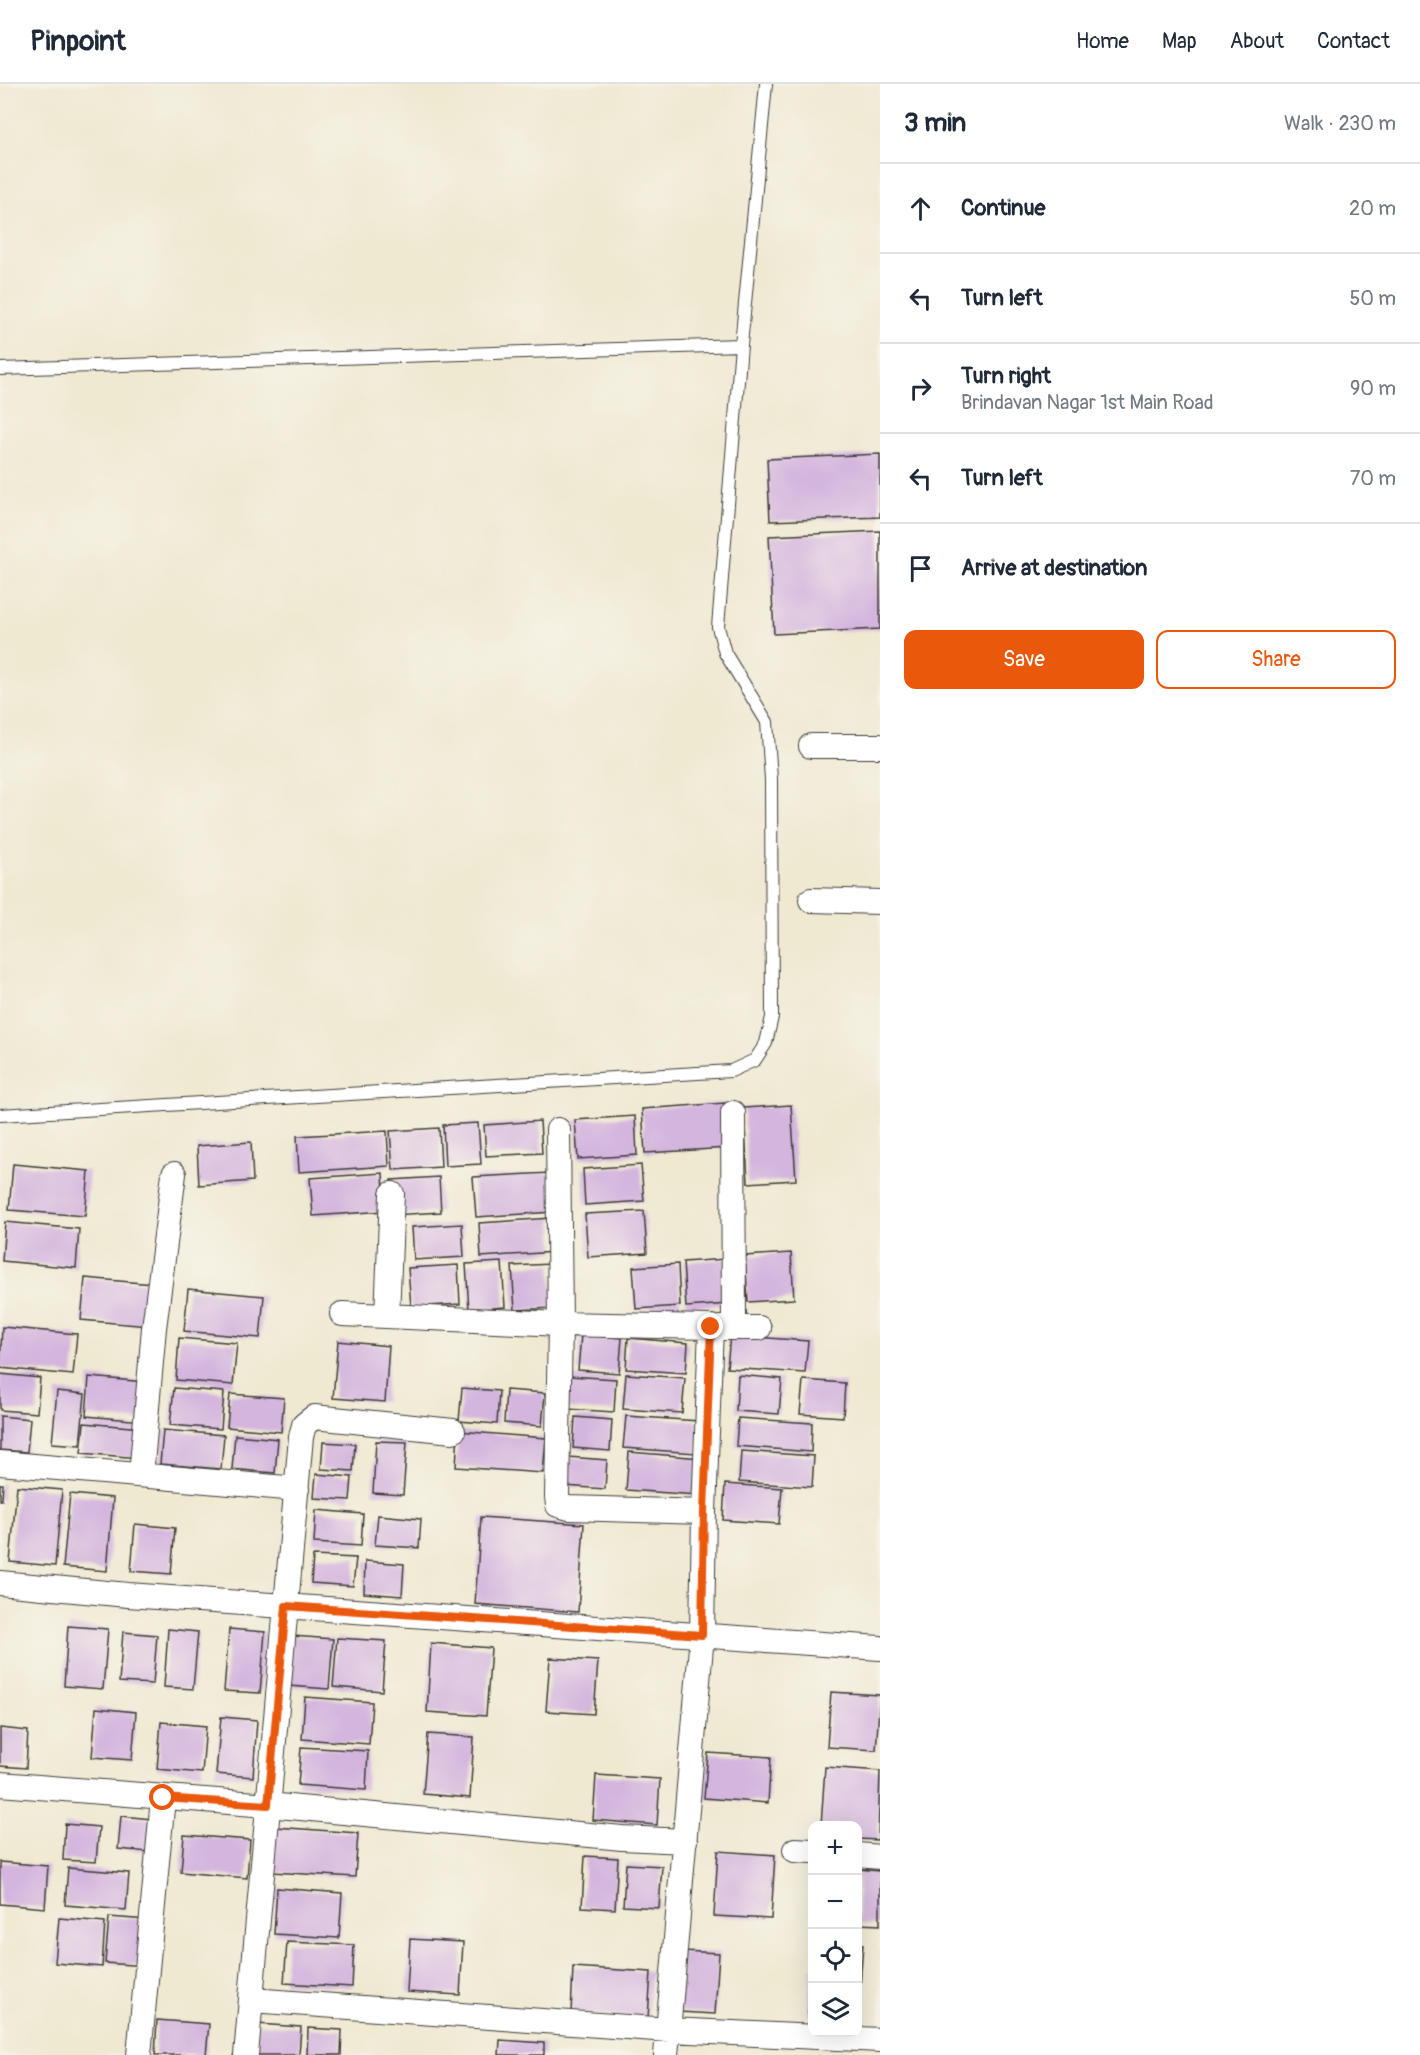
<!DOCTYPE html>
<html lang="en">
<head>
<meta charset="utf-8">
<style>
	body { margin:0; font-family:Pangolin,sans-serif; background:#f6f6f7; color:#1f2937 }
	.controls { position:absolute; right:18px; bottom:18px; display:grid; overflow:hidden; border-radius:12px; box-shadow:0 6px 24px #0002 }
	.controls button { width:54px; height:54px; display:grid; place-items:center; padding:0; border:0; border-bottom:2px solid #e0e1e3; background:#fff; color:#1f2937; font:30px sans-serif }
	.stop { position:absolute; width:18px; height:18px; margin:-14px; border:4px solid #ea580c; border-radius:50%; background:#fff }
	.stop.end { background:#ea580c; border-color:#fff; box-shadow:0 2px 6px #0008 }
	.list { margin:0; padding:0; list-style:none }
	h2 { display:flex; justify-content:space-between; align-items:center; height:78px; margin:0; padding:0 24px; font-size:26px }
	h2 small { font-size:20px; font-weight:400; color:#747a83 }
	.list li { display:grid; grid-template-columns:39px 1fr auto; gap:18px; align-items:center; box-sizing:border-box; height:90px; padding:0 24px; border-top:2px solid #e0e1e3 }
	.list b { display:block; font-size:22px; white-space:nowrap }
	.list p { margin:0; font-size:20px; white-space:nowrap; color:#747a83 }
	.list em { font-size:20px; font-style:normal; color:#747a83 }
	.actions { display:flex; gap:12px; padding:18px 24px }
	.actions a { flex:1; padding:14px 0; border:2px solid #ea580c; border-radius:12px; text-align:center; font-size:21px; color:#ea580c }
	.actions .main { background:#ea580c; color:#fff }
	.icon { flex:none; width:33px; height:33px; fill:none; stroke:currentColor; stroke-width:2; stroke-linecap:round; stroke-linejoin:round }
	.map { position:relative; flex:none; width:880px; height:1971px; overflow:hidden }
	header { display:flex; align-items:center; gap:36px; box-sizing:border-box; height:84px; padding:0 30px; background:#fff; border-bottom:2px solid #e0e1e3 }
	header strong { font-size:28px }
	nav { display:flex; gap:33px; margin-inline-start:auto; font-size:21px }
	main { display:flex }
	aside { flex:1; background:#fff }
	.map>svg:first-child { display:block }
	.building { fill:#d4b5de }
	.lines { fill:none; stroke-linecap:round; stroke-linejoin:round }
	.service-casing { stroke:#3c3b37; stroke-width:14 }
	.minor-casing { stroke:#3c3b37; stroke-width:26 }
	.service { stroke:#fff; stroke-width:12 }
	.minor { stroke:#fff; stroke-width:24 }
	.route { stroke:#ea580c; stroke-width:8 }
</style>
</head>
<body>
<header>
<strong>Pinpoint</strong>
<nav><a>Home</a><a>Map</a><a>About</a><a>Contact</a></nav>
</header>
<main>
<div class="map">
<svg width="880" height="1971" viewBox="0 0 880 1971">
	<rect width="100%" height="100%" fill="#f7f3e8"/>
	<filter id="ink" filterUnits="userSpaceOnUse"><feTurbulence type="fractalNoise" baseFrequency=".0167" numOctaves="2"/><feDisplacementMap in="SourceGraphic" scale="12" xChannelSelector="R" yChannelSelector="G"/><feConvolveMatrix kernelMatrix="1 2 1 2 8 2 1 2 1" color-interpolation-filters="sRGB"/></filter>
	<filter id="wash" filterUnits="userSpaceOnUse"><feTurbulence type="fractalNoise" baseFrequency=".008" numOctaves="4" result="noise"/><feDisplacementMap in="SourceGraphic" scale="24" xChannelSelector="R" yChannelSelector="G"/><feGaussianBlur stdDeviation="1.35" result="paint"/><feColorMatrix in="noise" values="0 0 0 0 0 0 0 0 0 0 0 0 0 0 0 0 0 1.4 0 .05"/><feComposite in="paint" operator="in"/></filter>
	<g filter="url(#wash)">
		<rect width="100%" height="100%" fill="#efe9d2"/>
		<g id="blocks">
			<path class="building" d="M880,370V433L770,437L767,375Z
				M880,447V545L774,550L769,452Z
				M725,1019L728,1064L645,1069L642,1025Z
				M791,1021L796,1096L748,1099L744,1024Z
				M635,1032L637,1071L578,1075L575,1036Z
				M540,1037L542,1069L486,1072L484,1041Z
				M478,1039L481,1080L445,1082L443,1041Z
				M439,1044L441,1083L393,1086L390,1047Z
				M387,1047L389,1082L299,1088L297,1052Z
				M251,1058L253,1097L199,1101L197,1062Z
				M13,1080L89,1087L85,1132L9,1126Z
				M641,1081L644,1117L585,1121L583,1085Z
				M383,1089L385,1127L313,1132L310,1094Z
				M550,1089L553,1128L476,1133L473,1093Z
				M439,1093L441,1128L393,1131L391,1096Z
				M644,1127L647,1169L588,1173L585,1130Z
				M552,1134L554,1168L481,1173L479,1139Z
				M5,1138L79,1145L76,1184L2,1177Z
				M462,1140L464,1173L414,1176L412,1143Z
				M791,1169L794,1215L748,1218L745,1172Z
				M726,1175L729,1220L686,1223L683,1178Z
				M502,1178L505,1223L469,1226L466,1180Z
				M551,1180L554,1224L515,1226L512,1182Z
				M678,1180L680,1222L636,1225L633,1183Z
				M458,1181L460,1220L411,1223L408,1184Z
				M85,1194L153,1200L149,1242L81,1236Z
				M188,1205L264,1212L260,1254L184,1247Z
				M2,1243L77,1250L73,1291L0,1284Z
				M581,1251L622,1254L619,1289L578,1286Z
				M730,1251L808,1257L805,1289L727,1284Z
				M179,1254L237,1259L233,1301L176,1296Z
				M628,1254L688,1259L686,1289L626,1285Z
				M338,1257L389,1262L385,1318L333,1314Z
				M0,1290L40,1294L37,1329L0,1326Z
				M626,1290L685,1294L682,1329L623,1325Z
				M738,1291L782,1295L779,1330L736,1327Z
				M569,1292L616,1295L614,1328L567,1325Z
				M89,1293L146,1298L143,1337L86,1332Z
				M803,1296L845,1299L843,1333L800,1330Z
				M174,1304L224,1308L221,1345L170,1341Z
				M462,1304L499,1307L497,1340L459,1337Z
				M506,1306L545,1309L542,1342L504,1339Z
				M57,1307L85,1310L80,1361L52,1359Z
				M230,1310L284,1314L281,1348L227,1343Z
				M0,1332L30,1335L27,1368L0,1366Z
				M626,1332L699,1337L697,1369L623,1364Z
				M575,1333L612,1336L610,1367L573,1364Z
				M738,1334L812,1339L811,1368L736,1362Z
				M84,1339L142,1344L139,1374L81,1369Z
				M163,1346L224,1351L221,1385L160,1380Z
				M458,1347L546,1354L543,1389L456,1383Z
				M235,1351L278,1355L275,1389L232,1385Z
				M376,1357L407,1358L403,1411L373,1409Z
				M323,1358L355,1360L353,1387L321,1385Z
				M741,1367L814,1372L812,1403L739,1398Z
				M629,1368L701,1374L698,1411L626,1406Z
				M568,1373L607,1376L605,1405L565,1402Z
				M316,1390L352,1393L350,1416L314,1414Z
				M0,1400H3L2,1416H0Z
				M725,1400L782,1404L779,1440L723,1436Z
				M17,1402L62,1406L55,1482L10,1478Z
				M70,1410L113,1414L107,1487L63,1483Z
				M316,1426L363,1430L361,1462L314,1459Z
				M378,1431L421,1435L419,1464L375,1461Z
				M481,1433L584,1440L578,1528L475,1520Z
				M135,1440L175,1444L171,1490L131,1487Z
				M313,1472L356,1474L353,1502L311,1499Z
				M365,1477L404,1480L402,1512L364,1509Z
				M68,1542L108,1545L103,1605L64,1602Z
				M168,1545L198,1548L193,1605L164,1603Z
				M229,1545L265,1548L260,1609L224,1607Z
				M123,1548L157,1551L153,1600L119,1598Z
				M292,1552L333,1555L329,1605L289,1602Z
				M337,1554L386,1557L382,1607L333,1603Z
				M431,1559L491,1564L486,1632L427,1628Z
				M550,1574L598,1577L594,1630L546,1627Z
				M831,1608L880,1611L876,1666L827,1663Z
				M305,1613L372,1618L369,1660L302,1655Z
				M96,1624L136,1628L132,1676L92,1673Z
				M221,1633L257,1636L253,1693L216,1690Z
				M161,1638L206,1642L202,1689L157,1685Z
				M0,1644L28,1647L26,1684L0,1682Z
				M428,1650L474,1653L470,1714L423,1710Z
				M301,1663L368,1667L366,1706L298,1701Z
				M708,1669L771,1673L768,1719L704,1714Z
				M825,1683L880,1687L878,1756L858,1755V1742H821Z
				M596,1691L660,1695L657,1741L593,1736Z
				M121,1732L152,1735L149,1768L118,1765Z
				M65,1740L99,1743L96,1778L63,1776Z
				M275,1743L358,1749L355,1793L272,1788Z
				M184,1751L250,1756L247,1794L181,1788Z
				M718,1767L775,1771L771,1835L714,1832Z
				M585,1772L618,1774L615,1825L582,1823Z
				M0,1778L48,1782L45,1824L0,1820Z
				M626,1780L662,1782L659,1824L623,1822Z
				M68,1784L129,1789L126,1826L65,1821Z
				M858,1785L880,1787V1841L858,1840Z
				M277,1804L342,1809L339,1854L274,1850Z
				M109,1833L148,1836L144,1882L105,1879Z
				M59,1834L105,1838L102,1883L55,1879Z
				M410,1855L463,1858L460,1911L407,1908Z
				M287,1858L354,1861L352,1903L284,1899Z
				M858,1860H863L859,1919H858Z
				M682,1867L719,1869L715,1930L679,1928Z
				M573,1883L651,1888L648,1934L571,1929Z
				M811,1883H812V1930H808Z
				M157,1936L209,1940L206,1971H155Z
				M257,1940L301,1943L299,1971H255Z
				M308,1944L342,1946L341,1971H307Z
				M500,1956L544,1959V1971H499Z"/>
		</g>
	</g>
	<g filter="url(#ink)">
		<use href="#blocks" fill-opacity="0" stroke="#3c3b37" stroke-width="1.5"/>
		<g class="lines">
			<defs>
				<path id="service" d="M0,285L741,261
					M0,1031L731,987L755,976L766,959L772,933L771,695L767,638L725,569L718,543L741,261L766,0"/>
				<path id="minor" d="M811,662H880
					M811,816L880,818
					M733,1029L734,1244
					M342,1230L560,1240L558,1046
					M387,1232L392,1110
					M719,1244H759
					M0,1379L297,1405
					M141,1391L154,1244L174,1090
					M0,1499L128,1511L880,1564
					M0,1700L268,1721L622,1754L685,1757
					M795,1766L812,1767
					M858,1771L880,1773
					M251,1916L669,1946L880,1956
					M139,1971L163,1714
					M246,1971L301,1353L304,1341L314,1333L453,1347
					M666,1971L702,1551L704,1428L711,1243L560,1240L557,1413L558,1421L569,1424L704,1428"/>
			</defs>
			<use href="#service" class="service-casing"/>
			<use href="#minor" class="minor-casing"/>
			<use href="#service" class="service"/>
			<use href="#minor" class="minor"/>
		</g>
	</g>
	<g class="lines" filter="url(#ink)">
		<path class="route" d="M163,1714L268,1721L286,1522L702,1551L704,1428L711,1243"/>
	</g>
</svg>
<div class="controls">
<button>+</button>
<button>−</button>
<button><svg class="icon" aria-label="locate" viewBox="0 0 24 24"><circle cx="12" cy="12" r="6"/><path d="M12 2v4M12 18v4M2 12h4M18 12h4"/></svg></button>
<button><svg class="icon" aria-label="layers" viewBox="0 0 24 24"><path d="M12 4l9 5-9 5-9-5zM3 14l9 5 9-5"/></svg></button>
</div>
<div class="stop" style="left:163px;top:1714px"></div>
<div class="stop end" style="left:711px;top:1243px"></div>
</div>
<aside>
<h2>3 min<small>Walk · 230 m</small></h2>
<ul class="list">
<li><svg class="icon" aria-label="ahead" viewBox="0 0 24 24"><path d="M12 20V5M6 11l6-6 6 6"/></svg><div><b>Continue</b></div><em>20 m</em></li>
<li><svg class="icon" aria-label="left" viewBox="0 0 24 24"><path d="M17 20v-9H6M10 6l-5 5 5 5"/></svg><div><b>Turn left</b></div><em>50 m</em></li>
<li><svg class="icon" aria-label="right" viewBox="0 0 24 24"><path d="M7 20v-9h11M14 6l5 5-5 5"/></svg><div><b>Turn right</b><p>Brindavan Nagar 1st Main Road</p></div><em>90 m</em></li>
<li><svg class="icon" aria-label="left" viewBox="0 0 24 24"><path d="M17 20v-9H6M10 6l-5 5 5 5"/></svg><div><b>Turn left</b></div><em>70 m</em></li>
<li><svg class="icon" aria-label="arrive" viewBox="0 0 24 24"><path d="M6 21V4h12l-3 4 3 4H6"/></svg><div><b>Arrive at destination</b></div></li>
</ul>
<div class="actions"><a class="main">Save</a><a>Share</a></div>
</aside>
</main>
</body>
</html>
